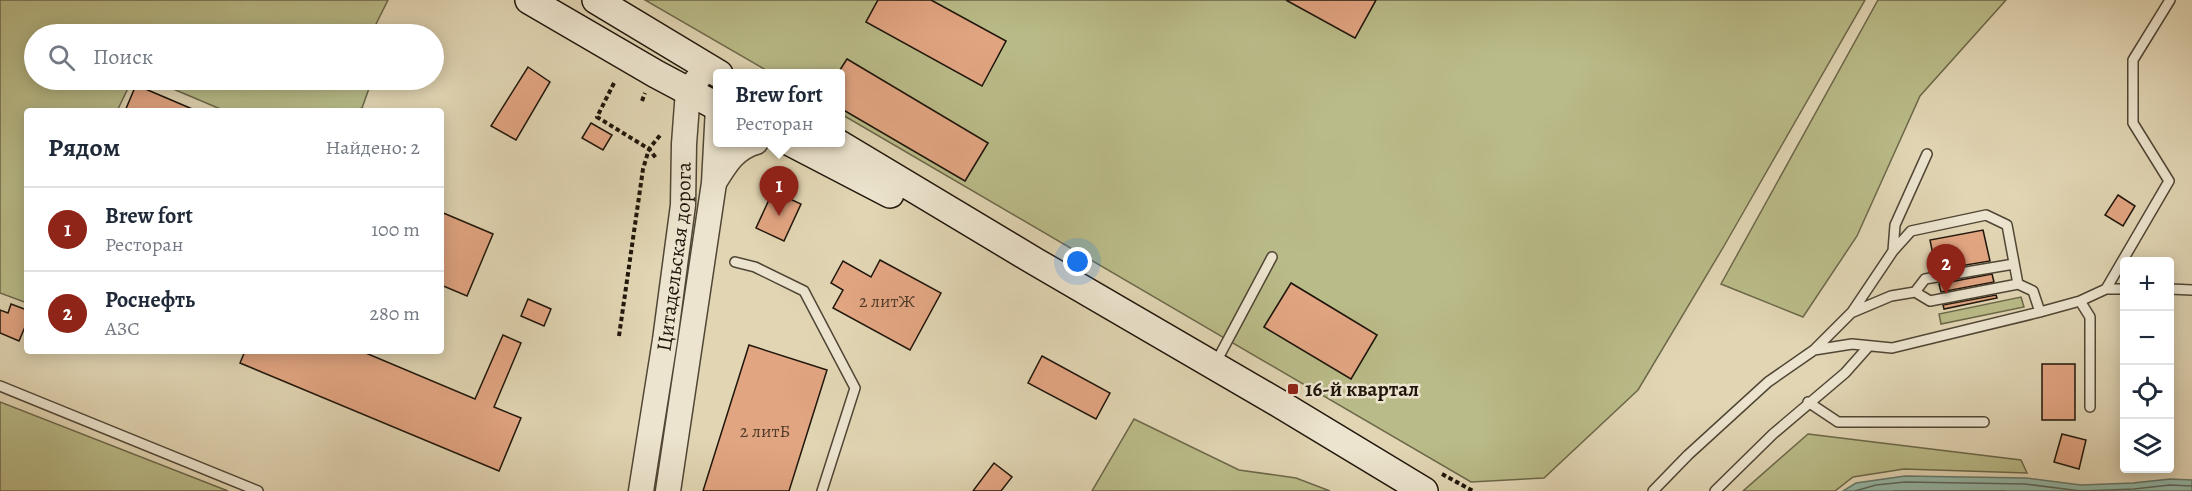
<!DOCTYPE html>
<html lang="ru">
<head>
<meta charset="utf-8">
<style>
	body { margin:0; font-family:Alegreya,serif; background:#f2f2f3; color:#1f2937 }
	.controls { position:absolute; right:18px; bottom:18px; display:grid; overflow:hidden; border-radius:6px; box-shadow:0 3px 15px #0003 }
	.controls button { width:54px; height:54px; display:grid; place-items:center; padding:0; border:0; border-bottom:2px solid #e0e1e3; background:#fff; color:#1f2937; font:30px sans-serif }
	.you { position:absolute; left:1078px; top:262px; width:21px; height:21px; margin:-15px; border:4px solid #fff; border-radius:50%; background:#1a73e8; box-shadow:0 0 0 9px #1a73e833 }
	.badge { display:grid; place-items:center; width:39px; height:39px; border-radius:50%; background:#8f2418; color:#fff; font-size:20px; font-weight:700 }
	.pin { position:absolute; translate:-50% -50px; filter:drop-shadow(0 2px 3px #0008) }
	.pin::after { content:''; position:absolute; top:32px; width:21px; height:18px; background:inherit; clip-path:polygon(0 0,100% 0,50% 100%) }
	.popup { position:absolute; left:713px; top:69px; width:132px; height:78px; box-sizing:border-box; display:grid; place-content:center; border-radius:6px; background:#fff; filter:drop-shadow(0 2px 4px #0005); font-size:20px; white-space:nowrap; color:#747a83 }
	.popup b { font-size:22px; color:#1f2937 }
	.popup::after { content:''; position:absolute; left:50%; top:100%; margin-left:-12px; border:12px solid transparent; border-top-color:#fff }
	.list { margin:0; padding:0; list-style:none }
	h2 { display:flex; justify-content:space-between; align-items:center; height:78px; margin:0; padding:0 24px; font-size:26px }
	h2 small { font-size:20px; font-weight:400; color:#747a83 }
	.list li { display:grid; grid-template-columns:39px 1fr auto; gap:18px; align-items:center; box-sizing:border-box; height:84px; padding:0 24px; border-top:2px solid #e0e1e3 }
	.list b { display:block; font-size:22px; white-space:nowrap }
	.list p { margin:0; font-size:20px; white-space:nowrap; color:#747a83 }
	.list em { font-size:20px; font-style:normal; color:#747a83 }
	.icon { flex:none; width:33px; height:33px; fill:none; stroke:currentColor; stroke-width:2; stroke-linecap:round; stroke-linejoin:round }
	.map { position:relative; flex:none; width:2192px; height:491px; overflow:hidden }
	.search { position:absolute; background:#fff; box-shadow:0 3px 15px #0003; left:24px; top:24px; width:420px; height:66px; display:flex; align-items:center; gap:15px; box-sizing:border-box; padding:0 21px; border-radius:33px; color:#747a83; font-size:22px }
	.panel { position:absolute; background:#fff; box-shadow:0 3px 15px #0003; left:24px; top:108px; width:420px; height:246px; border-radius:6px }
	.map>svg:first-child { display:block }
	.green { fill:#b9bb88; stroke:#6c684a; stroke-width:1.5; fill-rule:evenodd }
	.water { fill:#95b9a9; stroke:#66786a; stroke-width:1.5 }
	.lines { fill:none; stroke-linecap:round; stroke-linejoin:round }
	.shore { stroke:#5a685a; stroke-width:1.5 }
	.building { fill:#e2a582; stroke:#1f160b; stroke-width:1.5 }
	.service-casing { stroke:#504635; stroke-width:12 }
	.tertiary-casing { stroke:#504635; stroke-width:27 }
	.secondary-casing { stroke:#1f160b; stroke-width:30 }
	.path { stroke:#1f160b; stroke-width:4; stroke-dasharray:4.5 3; stroke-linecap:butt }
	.service { stroke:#ece4ce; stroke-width:9 }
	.tertiary { stroke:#ece4ce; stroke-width:24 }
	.secondary { stroke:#ece4ce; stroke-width:27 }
	.poi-dot { fill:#8f2418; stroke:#ece4ce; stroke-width:2 }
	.labels { text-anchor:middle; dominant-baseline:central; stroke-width:5; stroke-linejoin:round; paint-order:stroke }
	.number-label { font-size:18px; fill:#503a29 }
	.street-label { font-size:21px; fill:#1f160b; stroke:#ece4ce }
	.poi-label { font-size:21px; font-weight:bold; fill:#1f160b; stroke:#ece4ce; text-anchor:start }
</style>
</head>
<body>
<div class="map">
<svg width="2192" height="491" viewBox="0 0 2192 491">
	<rect width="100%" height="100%" fill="#e1d5b3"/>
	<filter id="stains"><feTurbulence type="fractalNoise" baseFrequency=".00333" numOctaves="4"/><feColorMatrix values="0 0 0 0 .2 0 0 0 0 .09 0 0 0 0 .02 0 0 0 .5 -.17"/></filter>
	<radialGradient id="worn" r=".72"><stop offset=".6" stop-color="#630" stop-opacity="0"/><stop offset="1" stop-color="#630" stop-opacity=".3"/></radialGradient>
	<path class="green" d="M0,0H388L371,34H34V80H132L117,111H27V303L0,293Z
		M645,0H878L866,22L982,85L1006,41L931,0H1286L1355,38L1375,2L1371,0H1865L1724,246L1638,390L1544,478L1471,482L841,114V108L965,181L988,143L847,59L838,73H771ZM1291,283L1377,335L1351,379L1264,327Z
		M1878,0H2006L1920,96L1857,236L1803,317L1721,284Z
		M152,80H372L362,108L350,111H225Z
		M2021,297L2024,307L1941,324L1939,314Z
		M0,402L228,491H0Z
		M1134,419L1239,470L1296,478L1330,491H1092Z
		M1808,434L2021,460L2027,473L1904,469L1853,477L1835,491H1743Z"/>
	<path class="water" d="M1905,476L2026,478L2081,485L2133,483L2170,479L2192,480V491H1843L1856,483Z"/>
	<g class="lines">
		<path class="shore" d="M1855,491L1876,485L1905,482L2025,484L2081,491L2134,489L2170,485L2192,486
			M1894,491H2005"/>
	</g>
	<path class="building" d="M878,0H931L1006,41L982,86L866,22Z
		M1286,0H1376L1355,38Z
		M847,59L988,143L965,181L840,108V70Z
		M528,67L550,82L516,140L491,126Z
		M136,85L197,111H125Z
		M591,123L612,135L603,150L582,138Z
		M773,191L801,204L784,241L756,228Z
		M2118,195L2135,206L2123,226L2105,215Z
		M441,212L493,234L467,296L441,285Z
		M1983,230L1990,261L1936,270L1930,240Z
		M880,260L941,293L910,350L833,308L843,290L831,283L843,261L871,277Z
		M1992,274L1994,282L1941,292L1939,284Z
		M1291,283L1377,335L1351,379L1264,327Z
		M1996,295L1997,298L1944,309L1943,305Z
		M528,299L551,309L544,326L521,316Z
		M11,304L27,310V322L19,341L0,333V310L8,313Z
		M503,335L521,343L494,407L521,418L499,471L240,363L245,351H361L475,399Z
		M749,345L827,370L789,491H703Z
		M1042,356L1110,393L1096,419L1028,383Z
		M2042,364H2075V420H2042Z
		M2062,434L2086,440L2079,469L2054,462Z
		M994,463L1012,477L1001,491H973Z"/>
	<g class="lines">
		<defs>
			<path id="service" d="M1893,251L1895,225L1927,154
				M735,262L755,267L804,291L855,388L822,491
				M2106,289H2124
				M2170,289L2192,290
				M1915,292L1930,301L2018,284
				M2080,301L2090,317V407
				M1853,312L1891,296L1915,292L1925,279L2014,264
				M1814,350L1852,344L1892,348L2040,312L2080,301L2106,289L2169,181L2133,123V60L2170,0
				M1215,364L1272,257
				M0,386L258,491
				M1808,402L1838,422H1984
				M1653,491L1688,455L1768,382L1814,350L1852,312L1893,251L1911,231L1986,215L2007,225L2018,284L2033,291L2040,312
				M1715,491L1773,434L1845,373L1869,346"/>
			<g id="tertiary">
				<path d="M715,181C726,163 735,148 756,142"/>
				<path id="s1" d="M641,491L665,340L683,205L684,144L688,91L707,67"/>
				<path d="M668,491L714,183L718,108"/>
			</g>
			<path id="secondary" d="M529,0L656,74L718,107
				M596,0L719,74
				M790,142L890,194
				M836,142L1036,262L1280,404L1424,491"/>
		</defs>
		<use href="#service" class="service-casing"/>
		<use href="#tertiary" class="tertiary-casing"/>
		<use href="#secondary" class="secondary-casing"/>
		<path class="path" d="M614,83L597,117L649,149L656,158
			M642,101L645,93
			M619,336L643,169L649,149L661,134
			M1442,474L1473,491"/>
		<use href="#service" class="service"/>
		<use href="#tertiary" class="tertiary"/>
		<use href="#secondary" class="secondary"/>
	</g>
	<rect class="poi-dot" x="1287" y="383" width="12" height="12" rx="3"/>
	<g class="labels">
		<g class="number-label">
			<text x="887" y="301">2 литЖ</text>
			<text x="765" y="431">2 литБ</text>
		</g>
		<g class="street-label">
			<text stroke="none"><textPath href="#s1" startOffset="237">Цитадельская дорога</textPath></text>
		</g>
		<g class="poi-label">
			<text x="1305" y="389">16-й квартал</text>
		</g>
	</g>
	<rect width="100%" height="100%" filter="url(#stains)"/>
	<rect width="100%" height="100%" fill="url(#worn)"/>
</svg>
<div class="controls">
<button>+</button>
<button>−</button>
<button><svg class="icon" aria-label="locate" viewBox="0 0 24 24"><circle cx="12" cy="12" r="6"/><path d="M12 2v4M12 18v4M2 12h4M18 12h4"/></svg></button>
<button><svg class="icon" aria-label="layers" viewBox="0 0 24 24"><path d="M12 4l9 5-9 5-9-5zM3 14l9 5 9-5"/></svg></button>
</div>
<div class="you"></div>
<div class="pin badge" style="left:779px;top:216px">1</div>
<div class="popup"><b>Brew fort</b>Ресторан</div>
<div class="pin badge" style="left:1946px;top:294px">2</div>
<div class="search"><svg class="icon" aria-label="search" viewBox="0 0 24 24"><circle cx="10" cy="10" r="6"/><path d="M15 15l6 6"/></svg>Поиск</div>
<section class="panel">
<h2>Рядом<small>Найдено: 2</small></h2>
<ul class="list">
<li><span class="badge">1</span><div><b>Brew fort</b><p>Ресторан</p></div><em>100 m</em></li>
<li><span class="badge">2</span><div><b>Роснефть</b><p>АЗС</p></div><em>280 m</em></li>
</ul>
</section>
</div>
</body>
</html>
